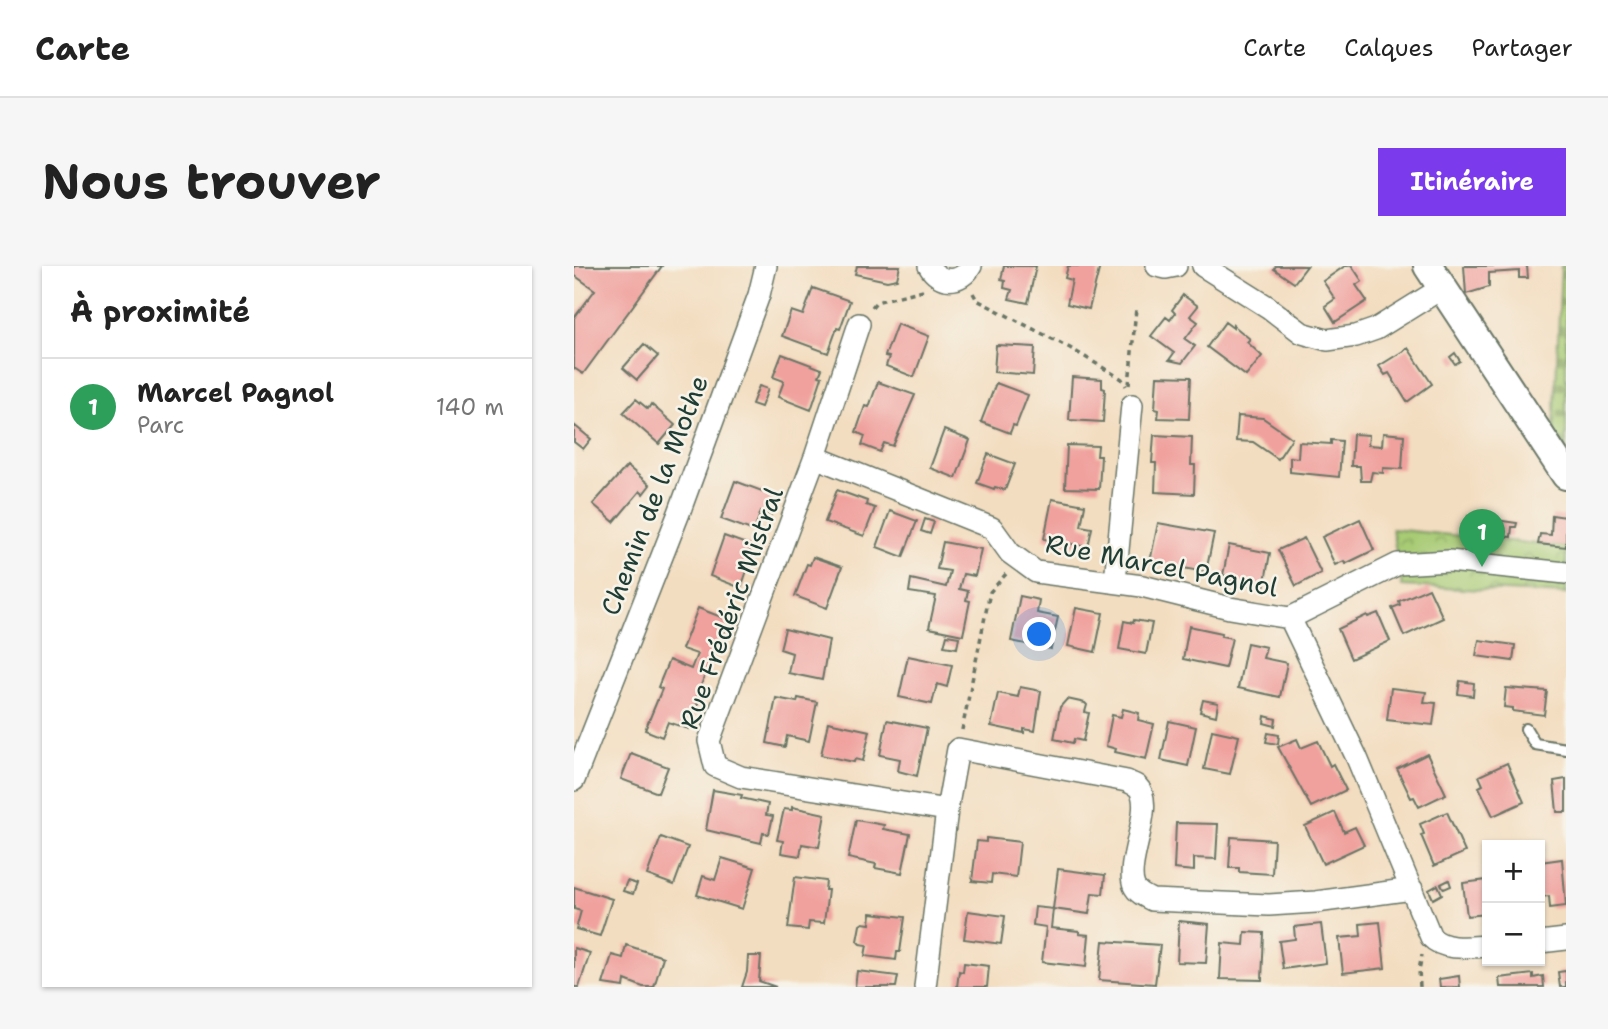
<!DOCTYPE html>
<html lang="fr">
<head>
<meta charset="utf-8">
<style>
	body { margin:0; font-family:"Shantell Sans",sans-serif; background:#f6f6f6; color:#222 }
	.controls { position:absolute; right:21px; bottom:21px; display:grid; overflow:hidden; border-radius:0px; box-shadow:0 2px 5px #0004 }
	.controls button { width:63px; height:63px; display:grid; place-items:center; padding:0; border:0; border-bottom:2px solid #e0e0e0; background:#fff; color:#222; font:35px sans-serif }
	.you { position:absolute; left:466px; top:369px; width:24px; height:24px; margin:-18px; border:5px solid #fff; border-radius:50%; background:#1a73e8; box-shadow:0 0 0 10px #1a73e833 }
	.badge { display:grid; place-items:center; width:46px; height:46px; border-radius:50%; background:#7c3aed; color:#fff; font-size:23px; font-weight:700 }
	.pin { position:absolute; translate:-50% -58px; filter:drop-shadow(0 2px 4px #0008) }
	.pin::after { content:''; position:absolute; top:37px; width:24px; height:21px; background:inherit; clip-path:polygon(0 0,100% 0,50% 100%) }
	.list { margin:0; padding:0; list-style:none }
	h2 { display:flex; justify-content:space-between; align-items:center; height:91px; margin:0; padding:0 28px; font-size:30px }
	h2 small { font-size:23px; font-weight:400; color:#767676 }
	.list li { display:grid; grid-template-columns:46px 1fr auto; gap:21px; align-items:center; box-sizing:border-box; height:98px; padding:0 28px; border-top:2px solid #e0e0e0 }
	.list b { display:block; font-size:26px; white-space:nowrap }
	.list p { margin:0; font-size:23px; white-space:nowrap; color:#767676 }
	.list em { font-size:23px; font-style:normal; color:#767676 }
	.map { position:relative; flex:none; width:992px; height:721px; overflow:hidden; border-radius:0px }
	header { display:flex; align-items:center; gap:42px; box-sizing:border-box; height:98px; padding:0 35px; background:#fff; border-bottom:2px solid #e0e0e0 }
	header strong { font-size:33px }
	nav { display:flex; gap:38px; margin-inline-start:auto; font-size:24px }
	.intro { display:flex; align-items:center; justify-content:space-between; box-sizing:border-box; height:168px; padding:0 42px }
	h1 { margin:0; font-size:49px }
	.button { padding:18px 32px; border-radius:0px; background:#7c3aed; color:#fff; font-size:24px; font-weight:700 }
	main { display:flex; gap:42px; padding:0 42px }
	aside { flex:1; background:#fff; border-radius:0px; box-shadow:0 2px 5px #0004 }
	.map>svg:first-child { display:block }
	.cemetery { fill:url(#cemetery-stones); stroke:#648454; stroke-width:2 }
	.park { fill:url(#park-crowns); stroke:#648454; stroke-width:2 }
	.building { fill:#f0a19e }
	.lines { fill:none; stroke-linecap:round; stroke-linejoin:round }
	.lane-casing { stroke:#697565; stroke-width:14 }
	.street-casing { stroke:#697565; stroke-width:24 }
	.secondary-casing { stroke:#697565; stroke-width:32 }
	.path { stroke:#697565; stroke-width:3.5; stroke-dasharray:5 5; stroke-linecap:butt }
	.lane { stroke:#fff; stroke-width:10 }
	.street { stroke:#fff; stroke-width:21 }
	.secondary { stroke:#fff; stroke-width:28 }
	.labels { text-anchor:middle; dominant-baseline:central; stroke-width:5; stroke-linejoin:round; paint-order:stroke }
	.street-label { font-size:26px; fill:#1f3d34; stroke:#f7f3e8 }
</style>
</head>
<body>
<header>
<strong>Carte</strong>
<nav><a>Carte</a><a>Calques</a><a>Partager</a></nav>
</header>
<div class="intro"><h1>Nous trouver</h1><a class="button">Itinéraire</a></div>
<main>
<aside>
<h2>À proximité<small></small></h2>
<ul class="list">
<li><span class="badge" style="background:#2e9e5b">1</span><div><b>Marcel Pagnol</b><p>Parc</p></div><em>140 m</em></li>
</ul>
</aside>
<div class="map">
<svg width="992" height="721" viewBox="0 0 992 721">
	<defs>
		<pattern id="cemetery-stones" width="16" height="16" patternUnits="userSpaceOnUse" patternTransform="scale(1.75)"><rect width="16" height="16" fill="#a8cb75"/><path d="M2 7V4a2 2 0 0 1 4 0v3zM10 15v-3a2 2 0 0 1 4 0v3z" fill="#88a661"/></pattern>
		<pattern id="park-crowns" width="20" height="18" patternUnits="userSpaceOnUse" patternTransform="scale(1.75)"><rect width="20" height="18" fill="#a8cb75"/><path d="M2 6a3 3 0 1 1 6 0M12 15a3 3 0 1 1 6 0" fill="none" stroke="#88a661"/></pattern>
	</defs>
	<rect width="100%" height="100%" fill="#f7f3e8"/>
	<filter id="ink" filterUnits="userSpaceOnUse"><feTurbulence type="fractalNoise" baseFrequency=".0143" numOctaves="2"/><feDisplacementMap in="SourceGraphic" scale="14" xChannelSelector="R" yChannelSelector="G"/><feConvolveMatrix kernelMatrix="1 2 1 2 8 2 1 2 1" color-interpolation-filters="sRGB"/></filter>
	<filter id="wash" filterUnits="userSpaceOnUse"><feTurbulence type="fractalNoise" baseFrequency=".00686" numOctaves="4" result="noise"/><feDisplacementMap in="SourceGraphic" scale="28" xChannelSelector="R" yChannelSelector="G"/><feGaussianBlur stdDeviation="1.57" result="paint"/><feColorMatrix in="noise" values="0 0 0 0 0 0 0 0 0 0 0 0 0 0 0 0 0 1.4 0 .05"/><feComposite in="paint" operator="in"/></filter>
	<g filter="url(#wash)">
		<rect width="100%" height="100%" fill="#f3ddc0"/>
		<path class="cemetery" d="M987,0H992V184L980,167Z"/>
		<path class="park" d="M818,263L992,281V328L828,320Z"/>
		<g id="blocks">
			<path class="building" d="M0,0H88L9,108L0,102V52L21,24L0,9Z
				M283,0H326L323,13L313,15L281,8Z
				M430,0H462L454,37L435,33L438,24L430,22L431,15L427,14Z
				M494,0H526L515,43L493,38L498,14L491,12Z
				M702,0H733L720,17L700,3Z
				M771,0H778L788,15L782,19L793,35L761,56L751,40L761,33L749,15Z
				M890,0H953L954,12H945V5L915,7V21L892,28Z
				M239,22L276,35L266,63L263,62L254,87L208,70L217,45L229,49Z
				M609,29L624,40L616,50L624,56L611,73L621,80L608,97L595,94L600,87L577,70L592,51L596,54L601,47L598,44Z
				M651,56L659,62V59L676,73L673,76L688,90L672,110L633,81Z
				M323,58L355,70L340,111L312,100L315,91L311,90Z
				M70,78L84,90L63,114L49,102Z
				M422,79L461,81L459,109L420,106Z
				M834,82L858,118L833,136L815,107L811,109L805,100Z
				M881,87L886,95L881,98L876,91Z
				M208,88L248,103L245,110L248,111L237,144L204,131L210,115L199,111Z
				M583,110L617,111L615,153L584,152L585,144L581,143Z
				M498,111L528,113V122L531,123L529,156L495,154Z
				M304,116L341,129L319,180L310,177L306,186L288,179L291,170L282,166L291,140L295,141Z
				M422,117L454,129L442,160L439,159L436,167L407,156Z
				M185,120L194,123L187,141L178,138Z
				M62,133L74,143L77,138L101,159L85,178L49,147Z
				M664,150L689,152L718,172L704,193L679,176L662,175Z
				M0,159L17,173L9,183L0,176Z
				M370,164L396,174L382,212L356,202Z
				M809,167L830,169L828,203L809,202V207L798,206L796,215H787L786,200H777L779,168L795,169L794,179L808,180Z
				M580,169L618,171L617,199H621L620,228L581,226L582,197H578Z
				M757,174L768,175L765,211L716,206V191L724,192L725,176L757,178Z
				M493,179L524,180L523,190H527L525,223L491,222Z
				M414,188L441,198L431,224L421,221L420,223L403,217Z
				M53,200L76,219L69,228L66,225L40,256L19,238Z
				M161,215L204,231L197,249L187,245L180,265L147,253Z
				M263,224L293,235L292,239L301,242L290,270L251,256Z
				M478,233L511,239L507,260L518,262L514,281L470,273Z
				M316,245L343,255L329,291L303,281Z
				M978,249L992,251V281L964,278L966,268L977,269Z
				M894,250L943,257L942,261H938L937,271L922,269L921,273L892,269Z
				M351,253L360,256L356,268L347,265Z
				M786,253L800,284L771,298L770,295L761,299L748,271Z
				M584,257L640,267L632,306L576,296Z
				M150,270L178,280L175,289L178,290L167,322L136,310Z
				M730,272L747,307L722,320L704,284Z
				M369,276L407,283L401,310L389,308L385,323L394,325L392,334L396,335L389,369L355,362L362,330L335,326L337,313L372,321L376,305L363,303Z
				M655,279L696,287L690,321L657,315V311L649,309Z
				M239,291L268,301L253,342L221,330L233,298L236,299Z
				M855,322L869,352L830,370L818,342L826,339L825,335Z
				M446,330L465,334L463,347L484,351L477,383L437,375Z
				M124,342L155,354L143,385L140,384L121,436L124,437L115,463L94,456L88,471L71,464L88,423L84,421L95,394L117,403L123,388L108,383Z
				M502,342L529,347L521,386L494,380Z
				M804,347L816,375L777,393L764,363L793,349L794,351Z
				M560,354L578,357L572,388L545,383L550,355L559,357Z
				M615,360L648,367L647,370L658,372L651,402L609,393Z
				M211,363L255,374L248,414L214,407L218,387L206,383Z
				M373,369L385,371L383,382L370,380Z
				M905,374L941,379L939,395L902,390Z
				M673,377L692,381L689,392L713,397L706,431L664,422Z
				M334,390L378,399L373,421L363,418L358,438L325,431Z
				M886,415L900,417L899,430L884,428Z
				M446,421L467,425L461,465L450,463V467L417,460L424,427L444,431Z
				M817,422L852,426L850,436L862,437L859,459L813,454Z
				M932,422L973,425L970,449L939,445V442L930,441Z
				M202,432L223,436L224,432L243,436L235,475L213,470L211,481L193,477Z
				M493,433L511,437L513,439L511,446L515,447L509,475L500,473L499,477L480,473L486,441Z
				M629,434L644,437L642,450L626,446Z
				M549,443L565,447L564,454L580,458L572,493L541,486L542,483L532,480L538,449L547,451Z
				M691,450L702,453L701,460L690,457Z
				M313,454L353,462L343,510L324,505L326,493L306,489Z
				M595,455L622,461L614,500L587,494Z
				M254,456L296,465L289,495L281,493L280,496L247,489Z
				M638,464L665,470L656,508L630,503Z
				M694,467L705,469L704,478L692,476Z
				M723,473L727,482L744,475L756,500L759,498L772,524L737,541L704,481Z
				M57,487L94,501L84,527L47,513Z
				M853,488L872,528L845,541L840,531L837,532L823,503Z
				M933,497L950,536L919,550L905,521L909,519L905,510Z
				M992,513V546H983L980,515Z
				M139,524L168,529L167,532L194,538L192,549L199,550L195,568L189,567L187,577L132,564Z
				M218,541L251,548L245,581L228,578L226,590L207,587L209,575L203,574L210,543L218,544Z
				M761,546L770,566L781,561L790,579L749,598L731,560Z
				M873,546L891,586L860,600L847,569L850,568L846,558Z
				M282,554L310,559L309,563L336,568L328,607L301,602L302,598L274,592Z
				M602,557L644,558L642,593L620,592V605L600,603Z
				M87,571L114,581L100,619L73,609Z
				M657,571L700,574L698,608L665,606V602H655Z
				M412,572L446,576L442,611L418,608L417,617L398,615L403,575L412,576Z
				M148,592L181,602L168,643L123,629L129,610L141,614Z
				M988,593L992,640L976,642L975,630L966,631V596Z
				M484,603L531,609L529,628L518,627L515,648L479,643L477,662L505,665V668L515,669L512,701L468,696L472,661L459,659L461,641L479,643Z
				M221,611L252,615L251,624H254L250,657L235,656L234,664L214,662Z
				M875,614L877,620L870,623L867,618Z
				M913,614V648L893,650L889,617Z
				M53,615L63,618L59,628L49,625Z
				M864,619L868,628L859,633L855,624Z
				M0,621L38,633L26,670L2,663L7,645L0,643Z
				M394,645L431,650L427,678L390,673Z
				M297,647L331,651L326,686H323L322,694L291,690L293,679L286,678L283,675L286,659L289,657L296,658Z
				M605,655L635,658L632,697L603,696Z
				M806,656L811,702L769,707L765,672L787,670L786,658Z
				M747,658L752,697L709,703L705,675L721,673L720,661Z
				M671,666L690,667L688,714L646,713L648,677L670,679Z
				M529,675L586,679L581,718L525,714Z
				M52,679L89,691L80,721H69L51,714L50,721L29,718L38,689L49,692Z
				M0,682L16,687L5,721H0Z
				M174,690H187L185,715L202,721H168L173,706Z
				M390,697L415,700L413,721H383L385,705L389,706Z
				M283,705L324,710L322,721H281Z
				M992,705V721H986L984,706Z
				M959,708V712L969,710L970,721H926L925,712Z
				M885,710L886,721H866L865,713Z"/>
		</g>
	</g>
	<g filter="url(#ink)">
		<use href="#blocks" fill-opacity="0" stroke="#697565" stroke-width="2"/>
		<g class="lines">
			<defs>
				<path id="lane" d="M952,463L961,478L992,483"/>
				<path id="street" d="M355,0C365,18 387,18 397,0
					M583,0L592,2L602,0
					M629,0L694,41L728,67L753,74L782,70L802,63L868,22
					M285,58L241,191L135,475L141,500L167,511L373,544
					M241,191L418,262L436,287L462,306L568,320L656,342L716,352L783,492L857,671C870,685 896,681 913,680
					M541,315L558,139
					M716,352L824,298L875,295L992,307
					M0,514L105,247L185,29L192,0
					M966,676L992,673
					M351,721L373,544L384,483L553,515C556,517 560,518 563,520C583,539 550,596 560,620C563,627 572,631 578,634L695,639L742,636L838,623"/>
				<path id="secondary" d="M854,0L992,209"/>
			</defs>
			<use href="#lane" class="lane-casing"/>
			<use href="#street" class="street-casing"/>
			<use href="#secondary" class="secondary-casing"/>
			<path class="path" d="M399,27L403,34L496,82L548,113L552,120
				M298,41L302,36L349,24
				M555,119L562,42
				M388,464L416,326L432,308
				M846,721L845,704L848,689"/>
			<use href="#lane" class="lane"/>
			<use href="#street" class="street"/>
			<use href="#secondary" class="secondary"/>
		</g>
	</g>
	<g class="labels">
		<g class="street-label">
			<text transform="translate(80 229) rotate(-69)">Chemin de la Mothe</text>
			<text transform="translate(588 299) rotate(11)">Rue Marcel Pagnol</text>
			<text transform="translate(157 342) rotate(-70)">Rue Frédéric Mistral</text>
		</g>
	</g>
</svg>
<div class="controls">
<button>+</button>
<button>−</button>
</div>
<div class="you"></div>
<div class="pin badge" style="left:908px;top:301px;background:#2e9e5b">1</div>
</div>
</main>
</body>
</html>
